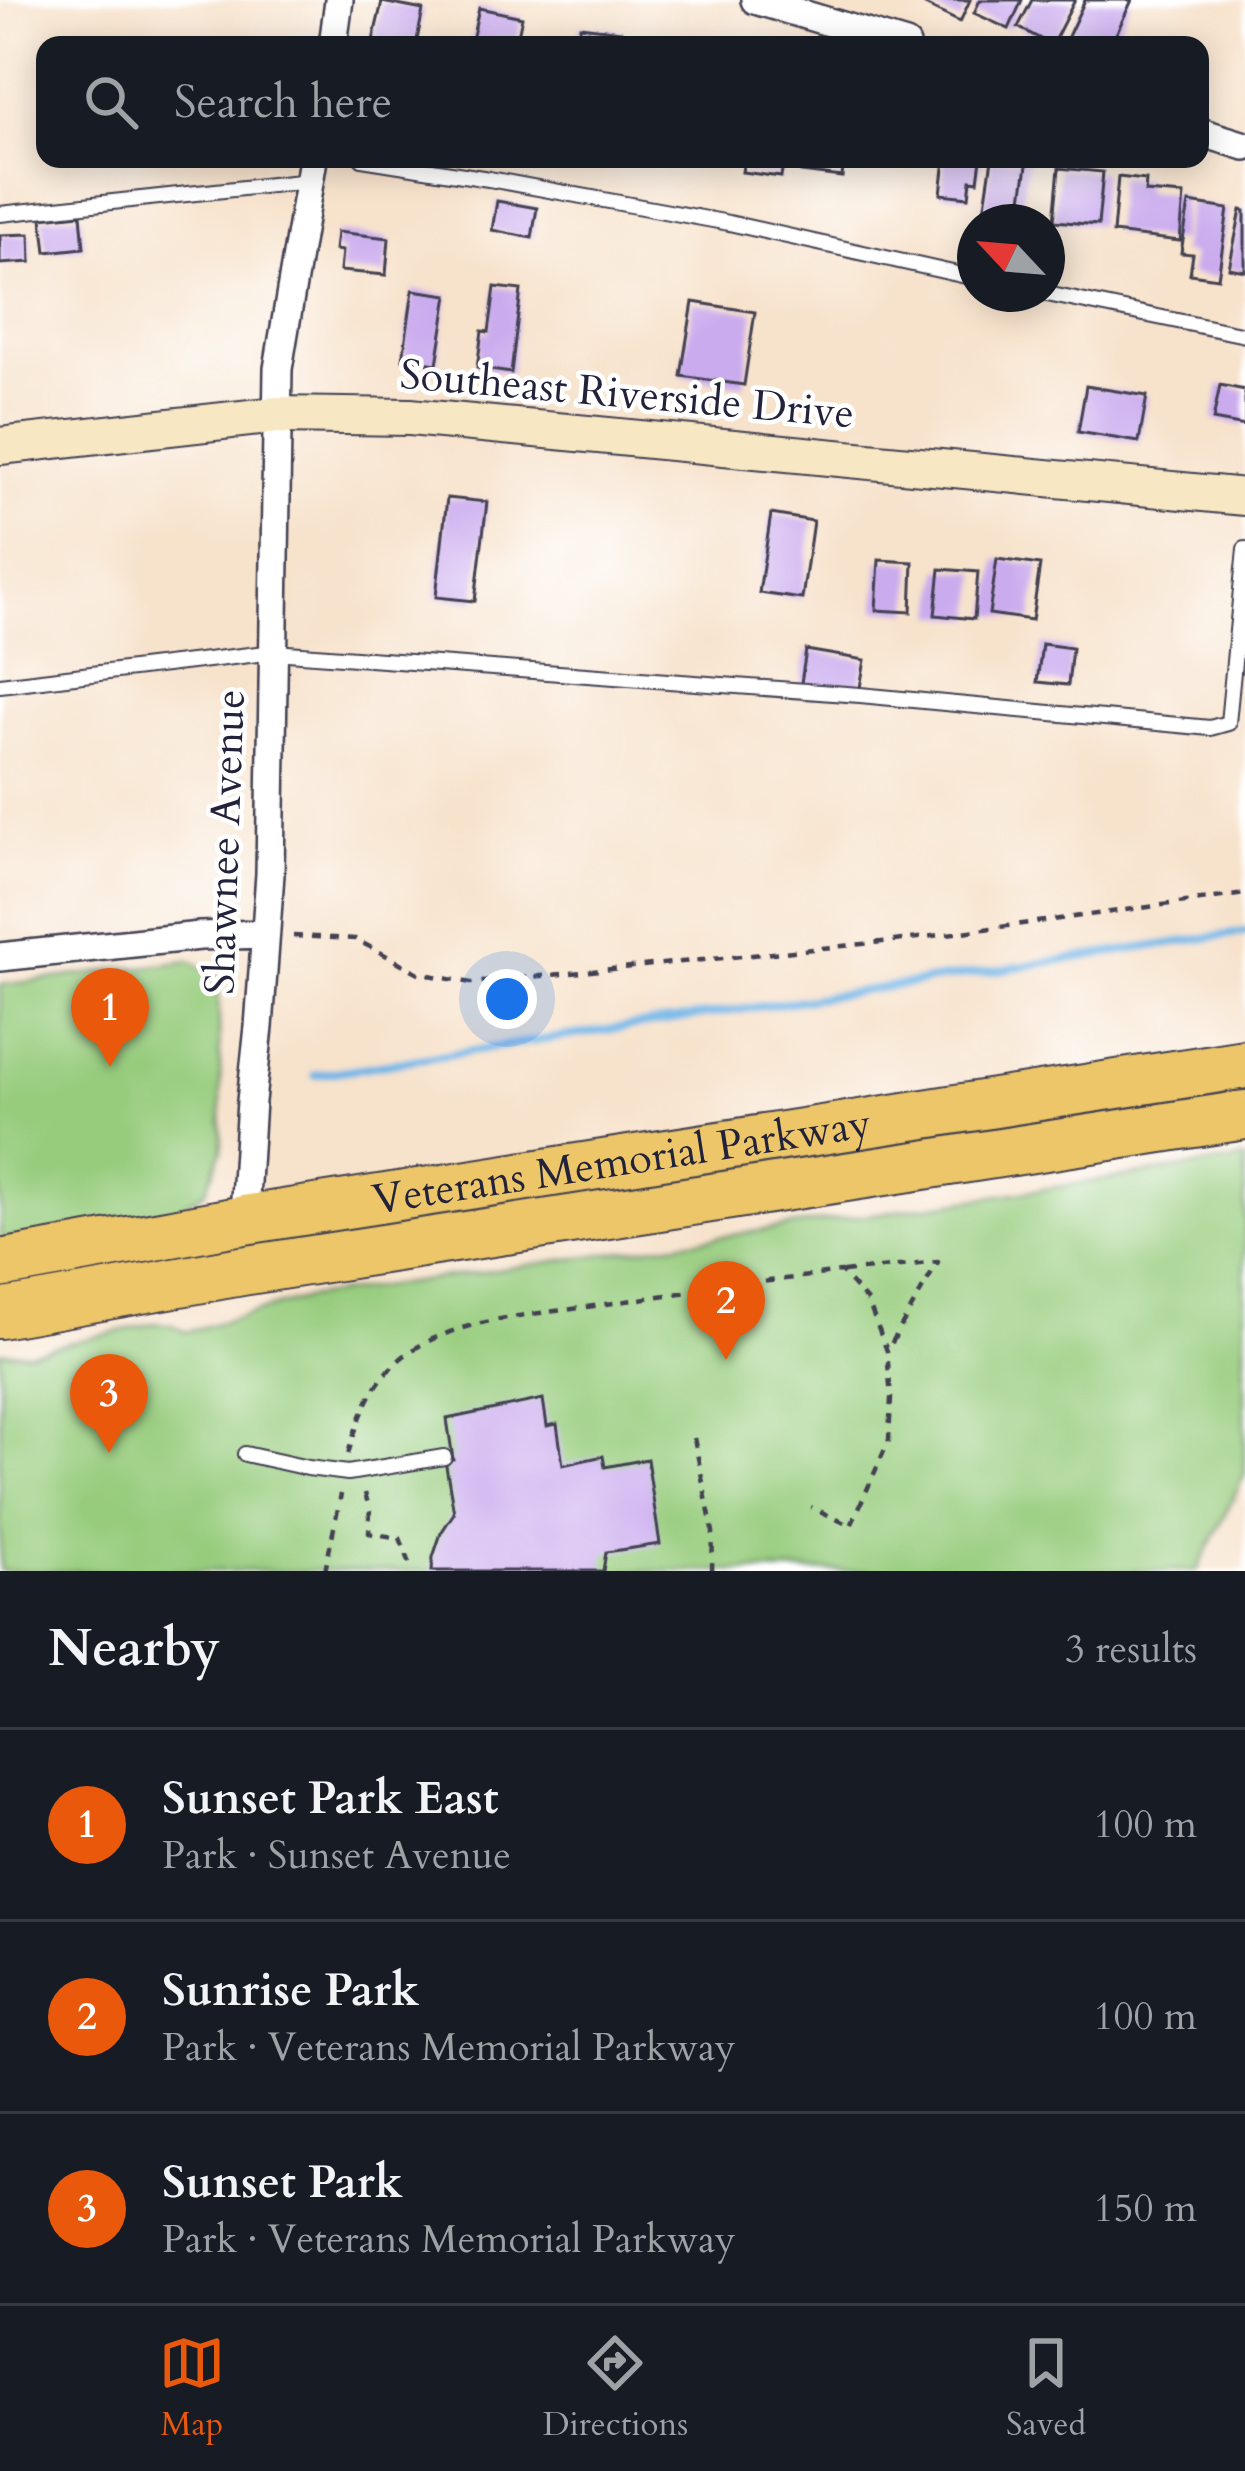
<!DOCTYPE html>
<html lang="en">
<head>
<meta charset="utf-8">
<style>
	body { margin:0; font-family:Cardo,serif; background:#20242c; color:#f1f3f6 }
	.compass { position:absolute; left:957px; top:204px; width:108px; height:108px; border-radius:50%; background:#171b24; box-shadow:0 6px 30px #0003; rotate:296deg }
	.you { position:absolute; left:507px; top:999px; width:42px; height:42px; margin:-30px; border:9px solid #fff; border-radius:50%; background:#1a73e8; box-shadow:0 0 0 18px #1a73e833 }
	.badge { display:grid; place-items:center; width:78px; height:78px; border-radius:50%; background:#ea580c; color:#fff; font-size:39px; font-weight:700 }
	.pin { position:absolute; translate:-50% -99px; filter:drop-shadow(0 3px 6px #0008) }
	.pin::after { content:''; position:absolute; top:63px; width:42px; height:36px; background:inherit; clip-path:polygon(0 0,100% 0,50% 100%) }
	.list { margin:0; padding:0; list-style:none }
	h2 { display:flex; justify-content:space-between; align-items:center; height:156px; margin:0; padding:0 48px; font-size:51px }
	h2 small { font-size:39px; font-weight:400; color:#9ea1a6 }
	.list li { display:grid; grid-template-columns:78px 1fr auto; gap:36px; align-items:center; box-sizing:border-box; height:192px; padding:0 48px; border-top:3px solid #363941 }
	.list b { display:block; font-size:45px; white-space:nowrap }
	.list p { margin:0; font-size:39px; white-space:nowrap; color:#9ea1a6 }
	.list em { font-size:39px; font-style:normal; color:#9ea1a6 }
	.icon { flex:none; width:66px; height:66px; fill:none; stroke:currentColor; stroke-width:2; stroke-linecap:round; stroke-linejoin:round }
	.map { position:relative; flex:none; width:1245px; height:1571px; overflow:hidden }
	.search { position:absolute; background:#171b24; box-shadow:0 6px 30px #0003; left:36px; right:36px; top:36px; height:132px; display:flex; align-items:center; gap:30px; box-sizing:border-box; padding:0 42px; border-radius:24px; color:#9ea1a6; font-size:45px }
	.sheet { height:732px; background:#171b24 }
	nav { display:flex; justify-content:space-around; align-items:center; box-sizing:border-box; height:168px; border-top:3px solid #363941; background:#171b24; font-size:33px; color:#9ea1a6 }
	nav a { display:grid; justify-items:center; gap:6px }
	nav .on { color:#ea580c }
	.map>svg:first-child { display:block }
	.green { fill:#97cc7d; stroke:#5c775c; stroke-width:3 }
	.lines { fill:none; stroke-linecap:round; stroke-linejoin:round }
	.stream { stroke:#70b6e7; stroke-width:8 }
	.building { fill:#caabee }
	.lane-casing { stroke:#423f51; stroke-width:18 }
	.street-casing { stroke:#423f51; stroke-width:32 }
	.secondary-casing { stroke:#423f51; stroke-width:40 }
	.highway-casing { stroke:#423f51; stroke-width:52 }
	.path { stroke:#423f51; stroke-width:4.5; stroke-dasharray:9 9; stroke-linecap:butt }
	.lane { stroke:#fff; stroke-width:14 }
	.street { stroke:#fff; stroke-width:27 }
	.secondary { stroke:#f7e8c3; stroke-width:36 }
	.highway { stroke:#ecc669; stroke-width:48 }
	.labels { text-anchor:middle; dominant-baseline:central; stroke-width:9; stroke-linejoin:round; paint-order:stroke }
	.street-label { font-size:42px; fill:#22223b; stroke:#fff }
</style>
</head>
<body>
<div class="map">
<svg width="1245" height="1571" viewBox="0 0 1245 1571">
	<rect width="100%" height="100%" fill="#fff"/>
	<filter id="ink" filterUnits="userSpaceOnUse"><feTurbulence type="fractalNoise" baseFrequency=".00833" numOctaves="2"/><feDisplacementMap in="SourceGraphic" scale="24" xChannelSelector="R" yChannelSelector="G"/><feConvolveMatrix kernelMatrix="1 2 1 2 8 2 1 2 1" color-interpolation-filters="sRGB"/></filter>
	<filter id="wash" filterUnits="userSpaceOnUse"><feTurbulence type="fractalNoise" baseFrequency=".004" numOctaves="4" result="noise"/><feDisplacementMap in="SourceGraphic" scale="48" xChannelSelector="R" yChannelSelector="G"/><feGaussianBlur stdDeviation="2.7" result="paint"/><feColorMatrix in="noise" values="0 0 0 0 0 0 0 0 0 0 0 0 0 0 0 0 0 1.4 0 .05"/><feComposite in="paint" operator="in"/></filter>
	<g filter="url(#wash)">
		<rect width="100%" height="100%" fill="#f7e2cb"/>
		<path class="green" d="M190,961L218,977L222,1150L205,1192L154,1222L0,1241V985Z
			M1245,1159V1474L1197,1571H0V1352H30L155,1323L173,1325L186,1332L306,1298Z"/>
		<g class="lines">
			<path class="stream" d="M315,1075L1245,932"/>
		</g>
		<g id="blocks">
			<path class="building" d="M927,0H970L960,22L925,5Z
				M980,0H1022L1009,29L974,13Z
				M1032,0H1075L1052,45L1018,27Z
				M1085,0H1132L1111,45H1064Z
				M382,2L423,10L416,45H372Z
				M479,8L522,17L516,45H471Z
				M580,26L621,31L620,45H578Z
				M744,159H784L781,177L742,172Z
				M803,159H844L842,177L801,172Z
				M945,159H981L978,181L971,180L969,197L941,194Z
				M992,159H1028L1019,218L984,212Z
				M1059,168L1103,172L1098,225L1054,221Z
				M1118,177L1146,180L1145,192L1184,195L1180,241L1113,233Z
				M497,201L537,208L532,238L492,230Z
				M1189,203L1228,209L1218,278L1190,274L1193,254L1181,253Z
				M1241,210L1245,211V271L1229,268Z
				M81,214L84,248L46,252L42,218Z
				M337,232L389,238L386,275L340,271L342,251L335,250Z
				M30,234L31,262L0,264V235Z
				M495,287L521,290L511,373L477,368L482,331L489,332Z
				M413,290L448,295L437,364L403,359Z
				M693,302L755,312L744,385L681,376Z
				M1220,385L1245,390V426L1213,420Z
				M1086,386L1147,396L1139,442L1078,432Z
				M447,498L487,502L475,601L436,597Z
				M771,514L813,521L802,599L759,593Z
				M997,559L1040,565L1032,620L989,614Z
				M879,560L913,562L911,612L876,610Z
				M940,569L978,572L974,619L935,615Z
				M1042,644L1072,648L1068,685L1037,682Z
				M806,650L865,660L859,693L801,683Z
				M543,1399L547,1426L557,1424L563,1465L603,1456L605,1467L647,1459L660,1544L606,1552L603,1571H432L433,1557L441,1533L454,1513L445,1460L453,1459L447,1419Z"/>
		</g>
	</g>
	<g filter="url(#ink)">
		<use href="#blocks" fill-opacity="0" stroke="#423f51" stroke-width="3"/>
		<g class="lines">
			<defs>
				<path id="lane" d="M362,159L489,179L729,223L975,278
					M0,214L309,181
					M1047,294L1245,335
					M0,685L274,652L860,695L1210,728L1228,723L1245,549
					M245,1454L308,1468L348,1473L444,1457"/>
				<path id="street" d="M755,0L906,45
					M333,45L339,0
					M1200,132L1245,146
					M0,957L200,936L264,934
					M243,1231L251,1101L259,1027L270,874L278,369L313,159"/>
				<path id="secondary" d="M0,446L277,415L410,417L1245,497"/>
				<g id="highway">
					<path id="s1" d="M0,1264L244,1220L1245,1064"/>
					<path d="M0,1314L242,1271L1245,1115"/>
				</g>
			</defs>
			<use href="#lane" class="lane-casing"/>
			<use href="#street" class="street-casing"/>
			<use href="#secondary" class="secondary-casing"/>
			<use href="#highway" class="highway-casing"/>
			<path class="path" d="M293,936L355,939L419,973L471,983L903,940L1245,894
				M843,1272L938,1262L887,1351
				M694,1438L713,1532L712,1571
				M348,1454C359,1416 374,1377 408,1353C461,1317 534,1315 594,1306C677,1293 759,1282 841,1272L868,1302L887,1351L891,1398L889,1440L851,1526L811,1507
				M365,1493L370,1511L369,1533L400,1538L413,1571
				M325,1571L341,1494"/>
			<use href="#lane" class="lane"/>
			<use href="#street" class="street"/>
			<use href="#secondary" class="secondary"/>
			<use href="#highway" class="highway"/>
		</g>
	</g>
	<g class="labels">
		<g class="street-label">
			<text transform="translate(627 394) rotate(5)">Southeast Riverside Drive</text>
			<text transform="translate(225 842) rotate(-88)">Shawnee Avenue</text>
			<text stroke="none"><textPath href="#s1" startOffset="630">Veterans Memorial Parkway</textPath></text>
		</g>
	</g>
</svg>
<svg class="compass" viewBox="-18 -18 36 36"><path d="M0-13l5 13h-10z" fill="#e53935"/><path d="M0 13l5-13h-10z" fill="#9ea1a6"/></svg>
<div class="you"></div>
<div class="pin badge" style="left:110px;top:1067px">1</div>
<div class="pin badge" style="left:726px;top:1360px">2</div>
<div class="pin badge" style="left:109px;top:1453px">3</div>
<div class="search"><svg class="icon" aria-label="search" viewBox="0 0 24 24"><circle cx="10" cy="10" r="6"/><path d="M15 15l6 6"/></svg>Search here</div>
</div>
<section class="sheet">
<h2>Nearby<small>3 results</small></h2>
<ul class="list">
<li><span class="badge">1</span><div><b>Sunset Park East</b><p>Park · Sunset Avenue</p></div><em>100 m</em></li>
<li><span class="badge">2</span><div><b>Sunrise Park</b><p>Park · Veterans Memorial Parkway</p></div><em>100 m</em></li>
<li><span class="badge">3</span><div><b>Sunset Park</b><p>Park · Veterans Memorial Parkway</p></div><em>150 m</em></li>
</ul>
</section>
<nav>
<a class="on"><svg class="icon" aria-label="map" viewBox="0 0 24 24"><path d="M3 6l6-2 6 2 6-2v14l-6 2-6-2-6 2zM9 4v14M15 6v14"/></svg>Map</a>
<a><svg class="icon" aria-label="directions" viewBox="0 0 24 24"><path d="M12 3l9 9-9 9-9-9zM9 14v-3h6M13 9l2 2-2 2"/></svg>Directions</a>
<a><svg class="icon" aria-label="saved" viewBox="0 0 24 24"><path d="M7 4h10v16l-5-4-5 4z"/></svg>Saved</a>
</nav>
</body>
</html>
